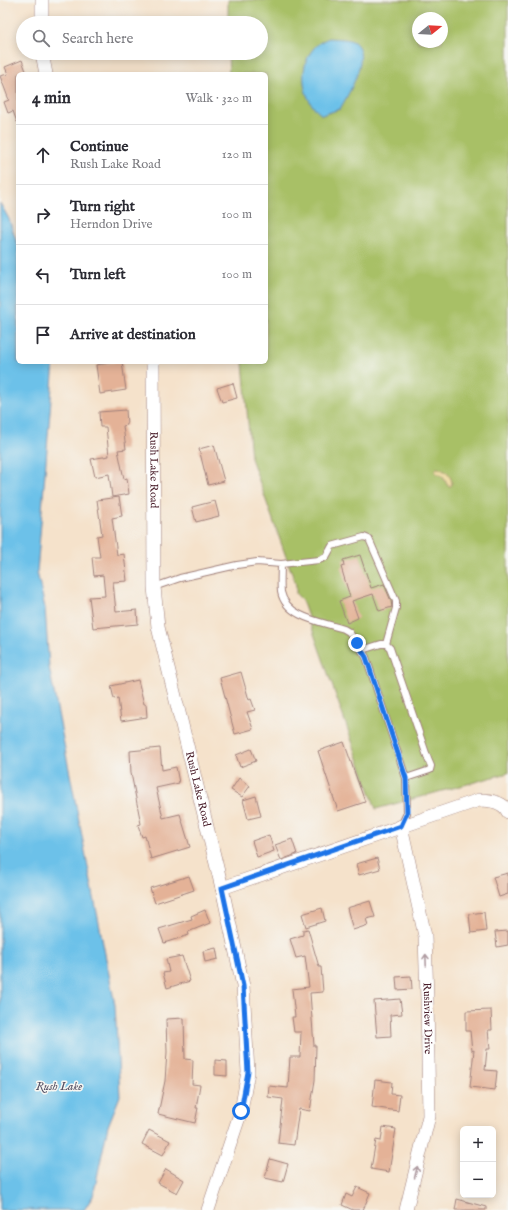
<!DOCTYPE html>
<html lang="en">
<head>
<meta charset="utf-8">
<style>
	body { margin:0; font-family:"IM FELL English",serif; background:#f2f2f3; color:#2b2b33 }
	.controls { position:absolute; right:12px; bottom:12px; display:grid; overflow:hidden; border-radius:6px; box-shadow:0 2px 10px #0003 }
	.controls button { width:36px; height:36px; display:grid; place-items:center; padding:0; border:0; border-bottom:1px solid #e1e1e2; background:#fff; color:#2b2b33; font:20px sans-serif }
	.compass { position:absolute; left:412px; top:12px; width:36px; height:36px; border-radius:50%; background:#fff; box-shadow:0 2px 10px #0003; rotate:72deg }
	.stop { position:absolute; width:12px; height:12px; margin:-9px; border:3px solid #1a73e8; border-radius:50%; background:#fff }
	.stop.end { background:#1a73e8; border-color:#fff; box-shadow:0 1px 4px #0008 }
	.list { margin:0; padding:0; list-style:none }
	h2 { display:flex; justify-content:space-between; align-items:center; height:52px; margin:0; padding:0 16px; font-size:17px }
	h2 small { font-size:13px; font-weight:400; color:#7c7c81 }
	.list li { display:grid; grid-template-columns:26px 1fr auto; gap:12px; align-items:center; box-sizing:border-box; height:60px; padding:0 16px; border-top:1px solid #e1e1e2 }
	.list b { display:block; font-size:15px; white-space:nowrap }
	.list p { margin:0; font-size:13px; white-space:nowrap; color:#7c7c81 }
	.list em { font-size:13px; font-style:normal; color:#7c7c81 }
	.icon { flex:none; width:22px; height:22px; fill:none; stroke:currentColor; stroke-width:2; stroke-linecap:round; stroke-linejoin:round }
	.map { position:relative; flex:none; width:508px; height:1210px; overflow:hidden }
	.search { position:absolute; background:#fff; box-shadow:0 2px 10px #0003; left:16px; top:16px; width:252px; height:44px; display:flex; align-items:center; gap:10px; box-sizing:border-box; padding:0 14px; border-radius:22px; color:#7c7c81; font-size:15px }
	.panel { position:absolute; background:#fff; box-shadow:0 2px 10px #0003; left:16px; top:72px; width:252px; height:292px; border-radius:6px }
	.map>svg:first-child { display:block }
	.green { fill:#a8c066; stroke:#797048; fill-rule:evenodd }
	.sand { fill:#eeda9e; stroke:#9c7c64 }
	.water { fill:#6cc1e9; stroke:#5b708a }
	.building { fill:#e4b297 }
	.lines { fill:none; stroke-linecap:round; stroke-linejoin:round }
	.lane-casing { stroke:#a0807b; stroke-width:8 }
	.street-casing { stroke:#a0807b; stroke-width:14 }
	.lane { stroke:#fff; stroke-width:6 }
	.street { stroke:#fff; stroke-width:13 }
	.oneway { stroke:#ae9aa0 }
	.route { stroke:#1a73e8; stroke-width:5 }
	.labels { text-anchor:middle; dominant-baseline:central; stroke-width:3; stroke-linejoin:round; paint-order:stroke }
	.street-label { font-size:11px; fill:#4a1f2b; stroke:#f6f6f2 }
	.water-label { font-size:12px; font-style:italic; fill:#545064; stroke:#f6f6f2 }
</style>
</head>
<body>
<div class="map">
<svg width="508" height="1210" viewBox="0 0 508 1210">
	<rect width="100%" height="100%" fill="#f6f6f2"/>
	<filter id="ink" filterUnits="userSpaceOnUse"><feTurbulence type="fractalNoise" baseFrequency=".025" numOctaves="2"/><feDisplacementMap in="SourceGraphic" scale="8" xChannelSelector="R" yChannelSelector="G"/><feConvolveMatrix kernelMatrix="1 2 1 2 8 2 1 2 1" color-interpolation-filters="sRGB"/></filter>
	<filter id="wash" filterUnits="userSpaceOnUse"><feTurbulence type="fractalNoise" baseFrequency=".012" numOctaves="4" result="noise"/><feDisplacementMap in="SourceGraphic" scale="16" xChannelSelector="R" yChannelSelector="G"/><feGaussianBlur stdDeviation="0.9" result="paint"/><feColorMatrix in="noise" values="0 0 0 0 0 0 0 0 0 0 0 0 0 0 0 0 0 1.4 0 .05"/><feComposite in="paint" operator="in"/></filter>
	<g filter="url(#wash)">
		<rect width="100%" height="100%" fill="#f5e2cb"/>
		<path class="green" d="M228,0H508V773L376,809L302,600L296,594V585L251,458L243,362H266V74H229L228,53H261V23H228ZM418,18H442V42H418Z"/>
		<path class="sand" d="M437,468C445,470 451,475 452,483L451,486H448L443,477L435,472V469Z"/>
		<path class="water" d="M329,38C337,39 348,38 354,42C372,55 348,95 340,109L322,115C296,97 297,49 329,38Z
			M0,203L9,219L18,246V362H54L37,572L45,608L49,667L115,1005L120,1096L108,1126L93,1196L84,1210H0Z"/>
		<g id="blocks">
			<path class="building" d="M22,60L27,74H18V122H17L13,111L8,113L4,102L9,100L0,76L8,74L5,67Z
				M116,362H122L126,390L100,394L96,365Z
				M233,383L237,398L222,402L217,388Z
				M126,410L127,425L123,426L126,449L118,450L124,479L127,478L129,494L112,497L109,474L95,477L91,459L109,456L106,427H100L99,412Z
				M214,445L224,481L208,485L199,449Z
				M119,497L122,516L112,518L117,555L124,554L127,581L113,582L116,612L137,610L138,624L93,628L89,597L105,596L103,575L94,576L92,557H100L97,536L102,535L97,500Z
				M215,501L219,516L196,522L192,507Z
				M360,555L371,588L384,584L391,601L392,607L379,611L373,594L352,601L358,618L347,623L339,601L350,597L341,567L344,566L343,560Z
				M241,672L249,700L251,699L255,710L247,712L253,729L235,734L220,678Z
				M138,680L144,704H146L147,717L121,721L118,698L114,699L111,686Z
				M344,742L365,802L338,811L318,751Z
				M160,748L162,770L176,767L179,783L156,788L163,818L180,814L190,847L151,859L145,836L142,837L138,825L141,824L131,773L130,751Z
				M251,749L256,761L240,767L236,755Z
				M239,778L250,786L242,797L231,790Z
				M256,796L261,816L248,819L243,800Z
				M269,835L274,851L257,857L252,841Z
				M292,839L297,854L281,860L275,845Z
				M377,858L380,869L359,875L356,864Z
				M508,873V894L499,897L493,877Z
				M189,876L194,890L155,903L150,888Z
				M370,901L375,917L366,919L368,925L353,930L347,908Z
				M322,908L325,921L306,927L302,914Z
				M205,910L210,923L188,932L189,935L164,943L159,929L192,919L191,916Z
				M484,912L486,931L471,933L469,914Z
				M308,929L319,967H321L323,992L310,993L314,1046H316L315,1080L310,1111L299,1109L294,1145L278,1143L283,1099L268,1097L269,1086L288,1088L290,1057H300L301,1032H294L292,1017H295L292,989L309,987L305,956L296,958L290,939L303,935V930Z
				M508,931V945L497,947L495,932Z
				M216,948L218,959L205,962L203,951Z
				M182,956L190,981L167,988L163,973L169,972L166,959Z
				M411,976L412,989L397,990L396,977Z
				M400,999L402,1014L390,1015L391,1036L377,1037L374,1001Z
				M491,1010L492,1030H488L490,1049H487L485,1070L497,1071L495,1090L470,1087L474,1050L472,1051L470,1031H466V1011Z
				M184,1018L185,1059L193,1060L192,1084L200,1085L196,1108H198L195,1123L158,1114L165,1081L167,1052L166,1019Z
				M215,1060L227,1061V1076L215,1075Z
				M375,1080L392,1082L391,1094L400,1095L398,1111L372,1107Z
				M383,1127L396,1129L389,1172L371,1169L376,1140L381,1141Z
				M149,1130L170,1141L163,1155L142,1144Z
				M270,1159L288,1164L283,1182L265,1178Z
				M166,1169L184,1180L177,1193L158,1183Z
				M357,1187L370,1193L363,1210H353L342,1205L346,1194L352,1197Z
				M457,1199L486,1207V1210H455Z"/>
		</g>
	</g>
	<g filter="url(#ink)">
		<use href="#blocks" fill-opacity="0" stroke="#a0807b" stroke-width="1"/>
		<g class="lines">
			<defs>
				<path id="lane" d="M281,564L319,560L326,557L332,546L364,537L369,539L396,601V608L386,644
					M154,587L180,578L237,565L257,562L281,564C281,573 280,583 281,592C286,618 323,622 344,629L349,632L366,657L406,778L407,813L401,826
					M362,650L381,644H386L390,648L428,759L431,766L430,770L406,778"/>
				<g id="street">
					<path d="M42,23V0"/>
					<path d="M42,53L46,74"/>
					<path id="s1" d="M153,362L154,587L158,627L222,888L243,986L248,1072L241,1111L208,1210"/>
					<path id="s2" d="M401,826L425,936L427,999L429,1116L406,1210"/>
					<path d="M222,888L479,800C489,800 503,801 508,812"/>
				</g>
			</defs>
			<use href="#lane" class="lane-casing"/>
			<use href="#street" class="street-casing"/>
			<use href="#lane" class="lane"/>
			<use href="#street" class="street"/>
		</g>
		<defs><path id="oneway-shaft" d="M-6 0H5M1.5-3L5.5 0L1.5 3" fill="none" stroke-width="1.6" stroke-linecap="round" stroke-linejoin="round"/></defs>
		<g class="oneway">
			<use href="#oneway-shaft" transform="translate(426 960) rotate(-92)"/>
			<use href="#oneway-shaft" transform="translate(416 1172) rotate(-76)"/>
		</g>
	</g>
	<g class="lines" filter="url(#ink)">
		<path class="route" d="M241,1111L248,1072L243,986L222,888L401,826L407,813L406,778L366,657L357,643"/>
	</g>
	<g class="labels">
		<g class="street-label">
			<text stroke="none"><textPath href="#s1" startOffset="108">Rush Lake Road</textPath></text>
			<text stroke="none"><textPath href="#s1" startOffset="432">Rush Lake Road</textPath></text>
			<text stroke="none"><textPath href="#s2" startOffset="195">Rushview Drive</textPath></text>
		</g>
		<g class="water-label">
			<text x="59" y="1086">Rush Lake</text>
		</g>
	</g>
</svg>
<div class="controls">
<button>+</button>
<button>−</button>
</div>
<svg class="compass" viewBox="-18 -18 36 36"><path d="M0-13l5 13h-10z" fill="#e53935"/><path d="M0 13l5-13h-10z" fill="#7c7c81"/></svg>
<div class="stop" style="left:241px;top:1111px"></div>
<div class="stop end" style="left:357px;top:643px"></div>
<div class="search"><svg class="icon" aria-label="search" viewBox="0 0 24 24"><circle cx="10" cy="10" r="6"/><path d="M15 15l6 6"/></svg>Search here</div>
<section class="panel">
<h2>4 min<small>Walk · 320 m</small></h2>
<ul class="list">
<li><svg class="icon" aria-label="ahead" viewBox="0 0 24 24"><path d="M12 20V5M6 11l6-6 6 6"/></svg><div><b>Continue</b><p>Rush Lake Road</p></div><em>120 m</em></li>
<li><svg class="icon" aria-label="right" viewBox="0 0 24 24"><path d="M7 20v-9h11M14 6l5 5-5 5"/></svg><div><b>Turn right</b><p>Herndon Drive</p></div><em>100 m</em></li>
<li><svg class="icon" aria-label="left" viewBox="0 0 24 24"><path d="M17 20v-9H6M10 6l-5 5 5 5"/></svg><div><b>Turn left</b></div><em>100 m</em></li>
<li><svg class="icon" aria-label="arrive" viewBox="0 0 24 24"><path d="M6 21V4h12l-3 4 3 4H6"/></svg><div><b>Arrive at destination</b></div></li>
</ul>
</section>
</div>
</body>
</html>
